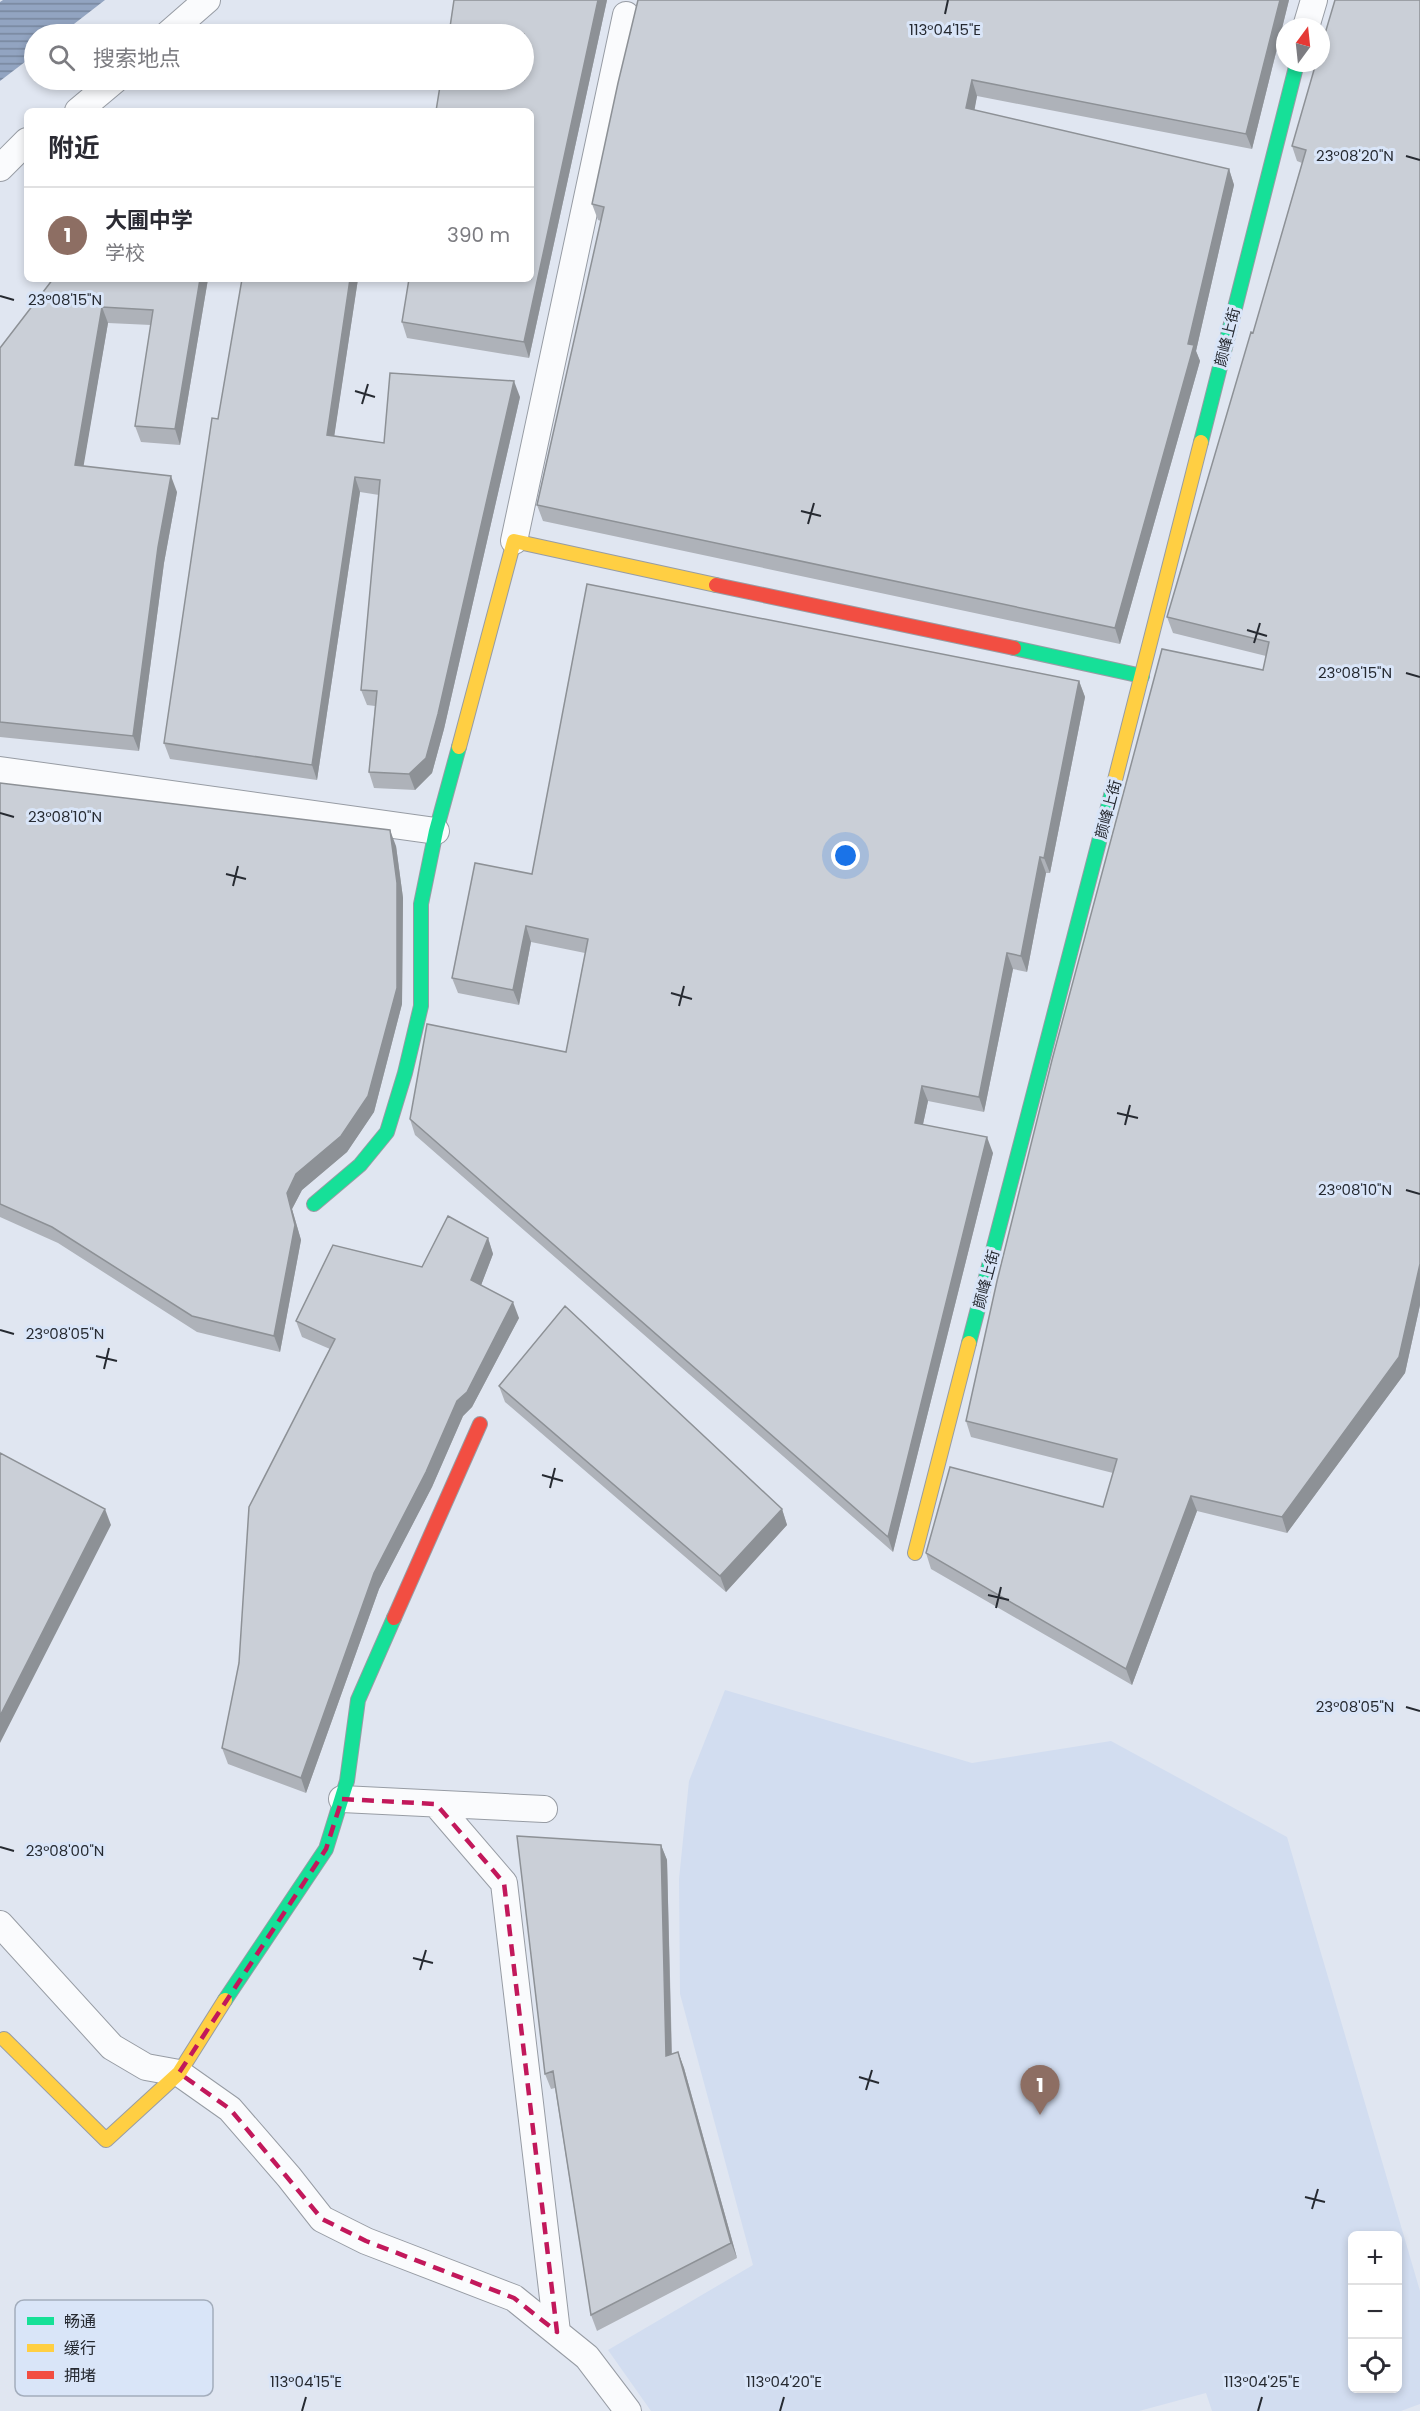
<!DOCTYPE html>
<html lang="zh">
<head>
<meta charset="utf-8">
<style>
	body { margin:0; font-family:Poppins,"Noto Sans SC",sans-serif; background:#f7f7f7; color:#2b2b33 }
	.controls { position:absolute; right:18px; bottom:18px; display:grid; overflow:hidden; border-radius:9px; box-shadow:0 3px 9px #0003 }
	.controls button { width:54px; height:54px; display:grid; place-items:center; padding:0; border:0; border-bottom:2px solid #e1e1e2; background:#fff; color:#2b2b33; font:30px sans-serif }
	.compass { position:absolute; left:1276px; top:18px; width:54px; height:54px; border-radius:50%; background:#fff; box-shadow:0 3px 9px #0003; rotate:15deg }
	.you { position:absolute; left:846px; top:856px; width:21px; height:21px; margin:-15px; border:4px solid #fff; border-radius:50%; background:#1a73e8; box-shadow:0 0 0 9px #1a73e833 }
	.badge { display:grid; place-items:center; width:39px; height:39px; border-radius:50%; background:#676c74; color:#fff; font-size:20px; font-weight:700 }
	.pin { position:absolute; translate:-50% -50px; filter:drop-shadow(0 2px 3px #0008) }
	.pin::after { content:''; position:absolute; top:32px; width:21px; height:18px; background:inherit; clip-path:polygon(0 0,100% 0,50% 100%) }
	.list { margin:0; padding:0; list-style:none }
	h2 { display:flex; justify-content:space-between; align-items:center; height:78px; margin:0; padding:0 24px; font-size:26px }
	h2 small { font-size:20px; font-weight:400; color:#7c7c81 }
	.list li { display:grid; grid-template-columns:39px 1fr auto; gap:18px; align-items:center; box-sizing:border-box; height:96px; padding:0 24px; border-top:2px solid #e1e1e2 }
	.list b { display:block; font-size:22px; white-space:nowrap }
	.list p { margin:0; font-size:20px; white-space:nowrap; color:#7c7c81 }
	.list em { font-size:20px; font-style:normal; color:#7c7c81 }
	.icon { flex:none; width:33px; height:33px; fill:none; stroke:currentColor; stroke-width:2; stroke-linecap:round; stroke-linejoin:round }
	.map { position:relative; flex:none; width:1420px; height:2411px; overflow:hidden }
	.search { position:absolute; background:#fff; box-shadow:0 3px 9px #0003; left:24px; top:24px; width:510px; height:66px; display:flex; align-items:center; gap:15px; box-sizing:border-box; padding:0 21px; border-radius:33px; color:#7c7c81; font-size:22px }
	.panel { position:absolute; background:#fff; box-shadow:0 3px 9px #0003; left:24px; top:108px; width:510px; height:174px; border-radius:9px }
	.map>svg:first-child { display:block }
	.built { fill:#d2ddf0; fill-rule:evenodd }
	.water { fill:url(#water-rules) }
	.lines { fill:none; stroke-linecap:round; stroke-linejoin:round }
	.street-casing { stroke:#979ca4; stroke-width:28 }
	.fast-casing { stroke:#979ca4; stroke-width:16 }
	.slow-casing { stroke:#979ca4; stroke-width:16 }
	.jam-casing { stroke:#979ca4; stroke-width:16 }
	.street { stroke:#fafbfd; stroke-width:26 }
	.fast { stroke:#16e098; stroke-width:14 }
	.slow { stroke:#ffcf43; stroke-width:14 }
	.jam { stroke:#f24e42; stroke-width:14 }
	.wall { fill:#aeb2b9 }
	.shaded-wall { fill:#8d9196 }
	.building { fill:#cacfd7; stroke:#8d9196; stroke-width:1.5 }
	.marked { fill:none; stroke:#c2185b; stroke-width:4.5; stroke-dasharray:12 8; stroke-linejoin:round }
	.ticks { fill:none; stroke:#262a31; stroke-width:2 }
	.labels { text-anchor:middle; dominant-baseline:central; stroke-width:6; stroke-linejoin:round; paint-order:stroke }
	.street-label { font-size:15px; fill:#262a31; stroke:#d9e5f8 }
	.key { fill:#d9e5f8; stroke:#a3adbc; stroke-width:1.5 }
	.key-label { font-size:16px; fill:#262a31 }
	.ticks-label { font-size:15px; text-anchor:middle; fill:#262a31; stroke:#d9e5f8; stroke-width:6; stroke-linejoin:round; paint-order:stroke }
</style>
</head>
<body>
<div class="map">
<svg width="1420" height="2411" viewBox="0 0 1420 2411">
	<defs>
		<pattern id="water-rules" width="6" height="5" patternUnits="userSpaceOnUse" patternTransform="scale(1.5)"><rect width="6" height="5" fill="#92a4c1"/><path d="M0 2.5h6" fill="none" stroke="#77869d"/></pattern>
	</defs>
	<rect width="100%" height="100%" fill="#e0e6f1"/>
	<path class="built" d="M725,1690L972,1763L1111,1741L1287,1837L1420,2291V2404L1401,2411H1212L1206,2393L1139,2411H651L608,2350L753,2265L680,1994L679,1879L689,1781ZM1352,2236H1398V2388H1352Z"/>
	<path class="water" d="M3,0H105L61,34H34V55L0,81V2Z"/>
	<g class="lines">
		<defs>
			<path id="street" d="M1306,27L1314,0
				M168,34L207,0
				M78,111L115,80
				M0,168L27,141
				M514,541L626,15
				M0,770L436,831
				M342,1799L544,1809
				M436,1804L504,1883L557,2332
				M0,1924L112,2047L146,2067L179,2073L230,2109L289,2177L322,2219L366,2241L514,2298L587,2357L628,2411"/>
			<path id="fast" d="M1201,442L1297,63
				M1014,648L1142,676
				M314,1204L360,1165L387,1132L405,1073L421,1006V904L436,831L459,747
				M969,1343L1115,780
				M225,2000L326,1849L347,1781L358,1700L394,1618"/>
			<path id="slow" d="M459,747L514,541L716,585
				M1115,780L1201,442
				M915,1553L969,1343
				M4,2039L106,2140L179,2073L225,2000"/>
			<path id="jam" d="M716,585L1014,648
				M394,1618L480,1424"/>
		</defs>
		<use href="#street" class="street-casing"/>
		<use href="#fast" class="fast-casing"/>
		<use href="#slow" class="slow-casing"/>
		<use href="#jam" class="jam-casing"/>
		<use href="#street" class="street"/>
		<use href="#fast" class="fast"/>
		<use href="#slow" class="slow"/>
		<use href="#jam" class="jam"/>
	</g>
	<path class="wall" d="M454,0H607L529,358L407,338L402,322Z
		M638,0H1289L1252,149L977,96L974,110L1229,169L1234,185L1196,351L1200,361L1120,644L543,521L537,505L601,221L598,220L592,204Z
		M1420,0V1305L1405,1373L1287,1533L1197,1511L1132,1685L931,1569L926,1553L1103,1507L1113,1473L971,1437L966,1421L1263,670L1266,656L1173,633L1167,617L1253,333L1302,163L1297,161L1292,146Z
		M53,279H208L180,445L141,442L135,426L151,325L108,323L83,466L177,492L164,563L139,751L0,737V348Z
		M242,279H358L334,436L384,443L520,397L444,729L432,773L415,790L374,788L369,772L375,706L367,705L361,690L379,495L360,492L317,780L170,759L164,743L218,419Z
		M1079,681L1085,697L1050,873H1046L1027,972L1013,969L984,1112L928,1101L923,1124L993,1153L893,1552L415,1135L410,1119L566,1052L585,953L531,942L519,1005L458,993L452,978L532,874Z
		M0,783L396,846L403,898L402,1004L374,1112L347,1152L302,1190L292,1209L301,1240L280,1352L197,1332L58,1243L0,1217Z
		M488,1238L493,1254L481,1285L519,1318L472,1407L463,1416L432,1487L379,1589L306,1793L228,1764L222,1748L330,1349L302,1337L296,1321Z
		M499,1386L782,1509L787,1525L726,1592L505,1402Z
		M661,1845L667,1860L672,2054L678,2052L684,2068L737,2258L597,2331L591,2315L555,2088L551,2089L545,2074Z"/>
	<path class="shaded-wall" d="M598,0H607L529,358L524,342Z
		M1280,0H1289L1252,149L1246,134Z
		M972,80L977,96L972,124L966,108Z
		M1229,169L1234,185L1196,351L1200,361L1120,644L1115,628L1188,344Z
		M200,279H208L180,445L175,429Z
		M350,279H358L332,451L327,435Z
		M102,307L108,323L81,481L75,465Z
		M514,381L520,397L444,729L432,773L415,790L409,774Z
		M171,476L177,492L164,563L139,751L133,736L158,547Z
		M355,477L360,492L317,780L312,765Z
		M1079,681L1085,697L1050,873L1044,858Z
		M390,830L396,846L403,898L402,1004L374,1112L347,1152L302,1190L292,1209L301,1240L280,1352L274,1336L287,1193Z
		M1040,857L1046,873L1027,972L1021,956Z
		M526,926L531,942L519,1005L513,990Z
		M1007,953L1013,969L984,1112L979,1097Z
		M922,1086L928,1101L920,1138L915,1123Z
		M987,1137L993,1153L893,1552L888,1537Z
		M488,1238L493,1254L477,1296L471,1280Z
		M1420,1264V1305L1405,1373L1287,1533L1282,1517Z
		M513,1302L519,1318L472,1407L463,1416L432,1487L379,1589L306,1793L301,1778L374,1573L457,1401Z
		M1191,1496L1197,1511L1132,1685L1126,1669Z
		M105,1509L111,1525L0,1743V1716Z
		M782,1509L787,1525L726,1592L720,1576Z
		M661,1845L667,1860L672,2072L666,2056Z
		M678,2052L684,2068L737,2258L731,2243Z"/>
	<path class="building" d="M454,0H598L524,342L402,322L409,279H531V111H436L441,80H524V34H449Z
		M638,0H1280L1246,134L972,80L966,108L1229,169L1188,344L1194,345L1115,628L537,505L604,207L592,204L618,83Z
		M1335,0H1420V1264L1399,1357L1282,1517L1191,1496L1126,1669L926,1553L950,1467L1103,1507L1117,1459L966,1421L997,1281L1052,1060L1162,649L1263,670L1269,642L1167,617L1251,332L1253,333L1306,150L1292,146L1316,63H1321V47Z
		M53,279H200L175,429L135,426L153,310L102,307L75,465L171,476L158,547L133,736L0,722V348Z
		M242,279H350L327,435L384,443L390,373L514,381L438,714L426,758L409,774L369,772L377,691L361,690L380,480L355,477L312,765L164,743L212,418L218,419Z
		M587,584L1079,681L1044,858L1040,857L1021,956L1007,953L979,1097L922,1086L915,1123L987,1137L888,1537L410,1119L427,1024L566,1052L588,939L526,926L513,990L452,978L475,863L532,874Z
		M0,783L390,830L397,883V988L368,1096L341,1136L296,1174L287,1193L295,1225L274,1336L192,1316L52,1227L0,1204Z
		M448,1216L488,1238L471,1280L513,1302L467,1392L457,1401L426,1472L374,1573L301,1778L222,1748L239,1663L249,1507L335,1339L296,1321L333,1245L422,1267Z
		M565,1306L782,1509L720,1576L499,1386Z
		M0,1453L105,1509L0,1716Z
		M517,1836L661,1845L666,2056L678,2052L731,2243L591,2315L553,2071L545,2074Z"/>
	<path class="marked" d="M342,1799L436,1804L504,1883L557,2332L514,2298L366,2241L322,2219L230,2109L179,2073L326,1849Z"/>
	<path class="ticks" d="M945,14L948,0M1406,156L1420,160M0,296L14,300M355,391L375,397M362,404L368,384M801,511L821,516M808,524L814,503M1247,630L1267,636M1254,643L1260,623M1406,673L1420,677M0,813L14,817M226,874L246,879M233,886L238,866M671,993L692,999M679,1006L684,986M1117,1113L1138,1118M1125,1125L1130,1105M1406,1190L1420,1194M0,1330L14,1334M96,1356L117,1361M104,1369L109,1348M542,1475L563,1481M550,1488L555,1468M988,1595L1009,1600M996,1608L1001,1587M1406,1707L1420,1711M0,1847L14,1851M413,1958L433,1963M420,1970L426,1950M859,2077L879,2083M866,2090L872,2070M1305,2197L1325,2202M1312,2209L1318,2189M302,2411L306,2397M780,2411L784,2397M1258,2411L1262,2397"/>
	<g class="labels">
		<g class="street-label">
			<text transform="translate(1227 337) rotate(-76)">颜峰上街</text>
			<text transform="translate(1108 809) rotate(-75)">颜峰上街</text>
			<text transform="translate(986 1279) rotate(-75)">颜峰上街</text>
		</g>
	</g>
	<rect x="15" y="2300" width="198" height="96" rx="9" class="key"/>
	<rect x="27" y="2317" width="27" height="8" fill="#16e098"/>
	<rect x="27" y="2344" width="27" height="8" fill="#ffcf43"/>
	<rect x="27" y="2371" width="27" height="8" fill="#f24e42"/>
	<g class="key-label">
		<text x="64" y="2327">畅通</text>
		<text x="64" y="2354">缓行</text>
		<text x="64" y="2381">拥堵</text>
	</g>
	<g class="ticks-label">
		<text x="945" y="35">113°04'15"E</text>
		<text x="1355" y="161">23°08'20"N</text>
		<text x="65" y="305">23°08'15"N</text>
		<text x="1355" y="678">23°08'15"N</text>
		<text x="65" y="822">23°08'10"N</text>
		<text x="1355" y="1195">23°08'10"N</text>
		<text x="65" y="1339">23°08'05"N</text>
		<text x="1355" y="1712">23°08'05"N</text>
		<text x="65" y="1856">23°08'00"N</text>
		<text x="306" y="2387">113°04'15"E</text>
		<text x="784" y="2387">113°04'20"E</text>
		<text x="1262" y="2387">113°04'25"E</text>
	</g>
</svg>
<div class="controls">
<button>+</button>
<button>−</button>
<button><svg class="icon" aria-label="locate" viewBox="0 0 24 24"><circle cx="12" cy="12" r="6"/><path d="M12 2v4M12 18v4M2 12h4M18 12h4"/></svg></button>
</div>
<svg class="compass" viewBox="-18 -18 36 36"><path d="M0-13l5 13h-10z" fill="#e53935"/><path d="M0 13l5-13h-10z" fill="#7c7c81"/></svg>
<div class="you"></div>
<div class="pin badge" style="left:1040px;top:2115px;background:#8d6e63">1</div>
<div class="search"><svg class="icon" aria-label="search" viewBox="0 0 24 24"><circle cx="10" cy="10" r="6"/><path d="M15 15l6 6"/></svg>搜索地点</div>
<section class="panel">
<h2>附近<small></small></h2>
<ul class="list">
<li><span class="badge" style="background:#8d6e63">1</span><div><b>大圃中学</b><p>学校</p></div><em>390 m</em></li>
</ul>
</section>
</div>
</body>
</html>
